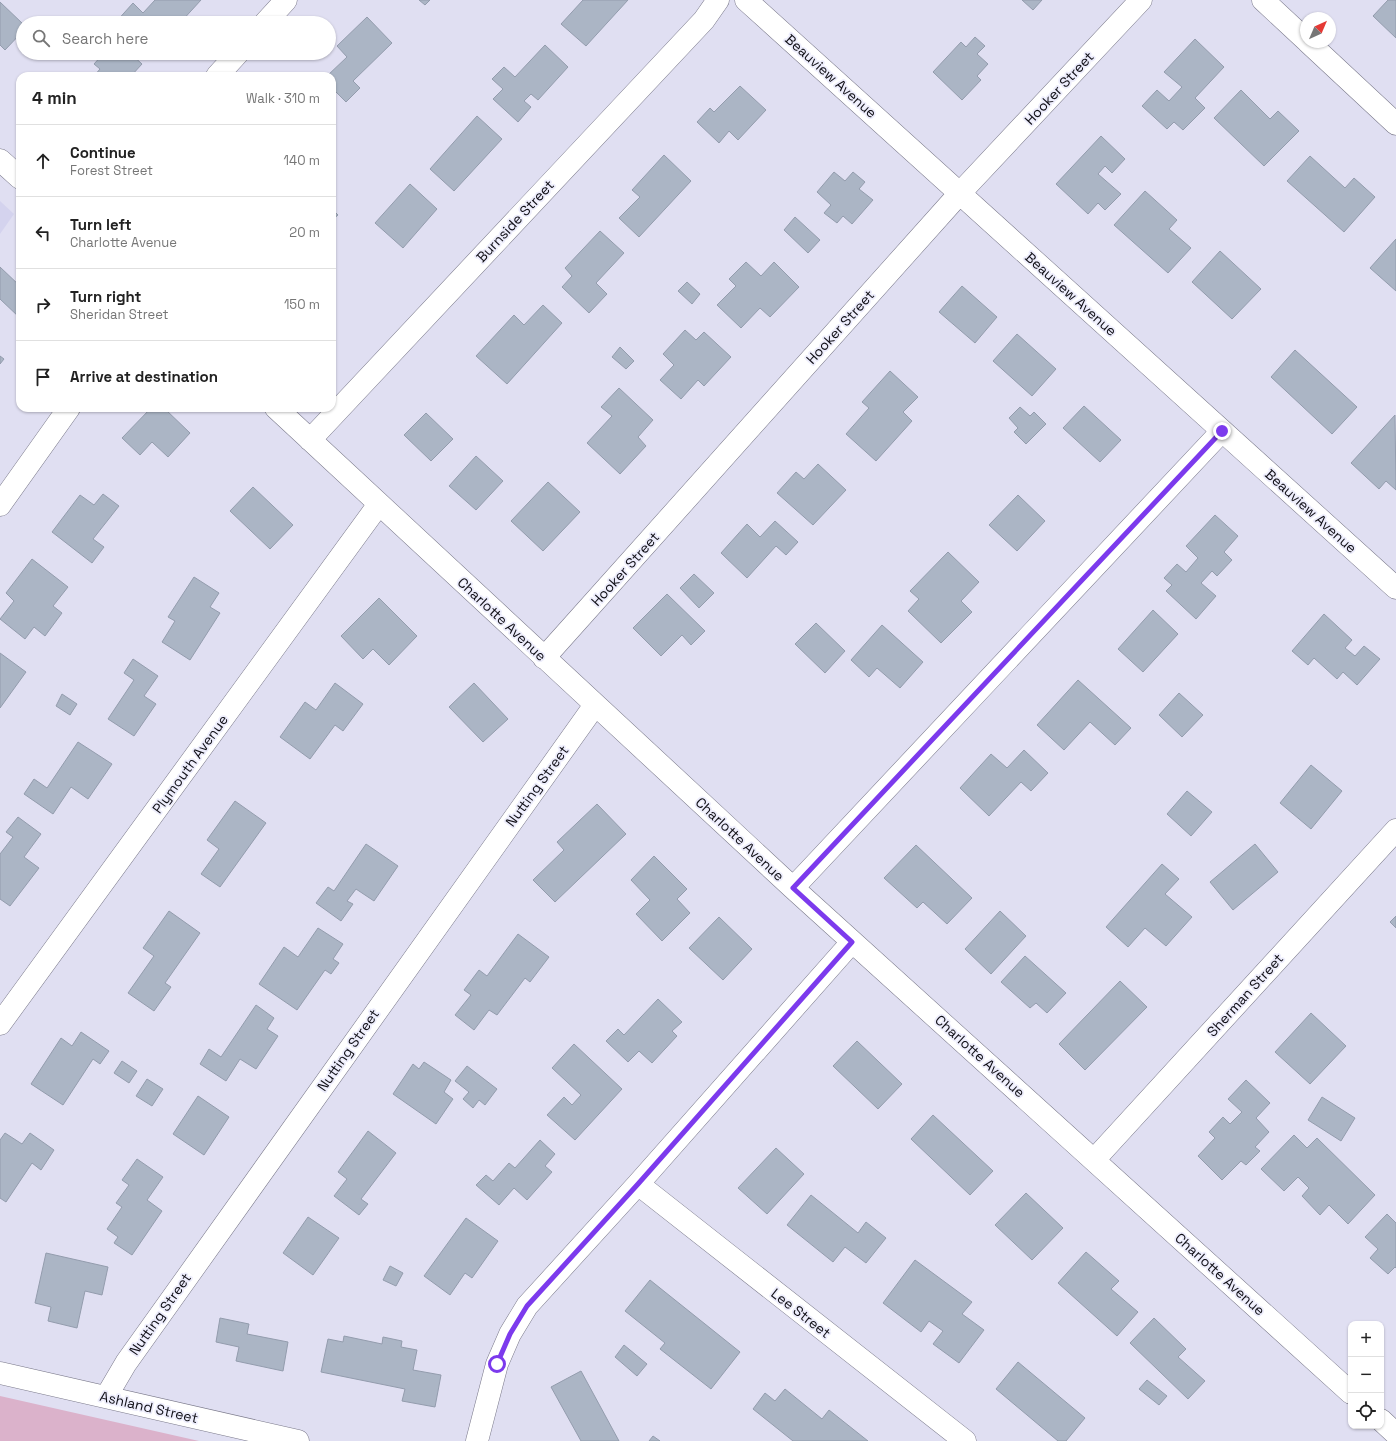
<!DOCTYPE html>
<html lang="en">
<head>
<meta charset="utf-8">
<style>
	body { margin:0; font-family:"Space Grotesk",sans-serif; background:#f2f2f2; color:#222 }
	.controls { position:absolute; right:12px; bottom:12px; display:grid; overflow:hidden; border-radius:8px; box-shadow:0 1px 3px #0004 }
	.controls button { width:36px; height:36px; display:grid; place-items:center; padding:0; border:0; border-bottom:1px solid #e0e0e0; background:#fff; color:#222; font:20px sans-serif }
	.compass { position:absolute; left:1300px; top:12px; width:36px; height:36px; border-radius:50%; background:#fff; box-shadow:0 1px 3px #0004; rotate:44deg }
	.stop { position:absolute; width:12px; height:12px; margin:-9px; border:3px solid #7c3aed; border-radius:50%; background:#fff }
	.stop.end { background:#7c3aed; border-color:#fff; box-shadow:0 1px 4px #0008 }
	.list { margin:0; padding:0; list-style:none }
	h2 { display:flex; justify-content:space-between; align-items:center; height:52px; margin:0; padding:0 16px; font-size:17px }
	h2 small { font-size:13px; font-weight:400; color:#767676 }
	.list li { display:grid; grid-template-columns:26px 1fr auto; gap:12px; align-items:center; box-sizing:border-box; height:72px; padding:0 16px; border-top:1px solid #e0e0e0 }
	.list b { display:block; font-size:15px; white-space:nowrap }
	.list p { margin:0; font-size:13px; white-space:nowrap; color:#767676 }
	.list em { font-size:13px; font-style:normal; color:#767676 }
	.icon { flex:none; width:22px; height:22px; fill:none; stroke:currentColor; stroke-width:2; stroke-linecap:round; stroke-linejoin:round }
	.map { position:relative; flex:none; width:1396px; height:1441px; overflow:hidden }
	.search { position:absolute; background:#fff; box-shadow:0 1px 3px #0004; left:16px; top:16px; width:320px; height:44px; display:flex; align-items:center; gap:10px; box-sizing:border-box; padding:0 14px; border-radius:22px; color:#767676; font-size:15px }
	.panel { position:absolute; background:#fff; box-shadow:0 1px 3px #0004; left:16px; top:72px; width:320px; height:340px; border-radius:12px }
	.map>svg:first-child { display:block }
	.built { fill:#d4d3ee }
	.green { fill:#dbb2cb }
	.building { fill:#abb5c5; stroke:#939cad }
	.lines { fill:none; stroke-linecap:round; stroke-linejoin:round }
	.minor-casing { stroke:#7a798a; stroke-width:23 }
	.minor { stroke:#fff; stroke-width:22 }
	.route { stroke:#7c3aed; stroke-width:5 }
	.labels { text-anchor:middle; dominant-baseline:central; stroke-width:3.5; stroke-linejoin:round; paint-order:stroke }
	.street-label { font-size:14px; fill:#0f0e15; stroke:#ededfc }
</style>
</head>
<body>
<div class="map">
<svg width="1396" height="1441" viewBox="0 0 1396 1441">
	<rect width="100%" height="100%" fill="#e0dff2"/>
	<path class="built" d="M0,201L14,214L0,234Z"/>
	<path class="green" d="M0,1396L199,1441H0Z"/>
	<path class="building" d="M155,0H201L180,23H115L133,3L143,13Z
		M419,0H430L425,5Z
		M583,0H628L586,46L561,24Z
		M1022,0H1042L1033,10Z
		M1388,0H1396V38L1373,16Z
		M0,2L23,24V31L5,50L0,45Z
		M367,17L392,43L353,81L360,88L346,102L332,88V76H327L347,57L337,46Z
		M975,37L985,46L977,54L988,64L977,76L981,80L962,100L933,72L961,42L966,47Z
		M1195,39L1224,67L1195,98L1205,108L1183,130L1174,122L1167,129L1142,106L1157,90L1169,101L1182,87L1164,72Z
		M545,45L568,67L538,100L531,94L524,101L531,107L518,122L493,99L503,89L492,79L504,67L515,77Z
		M104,53H130L142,64L131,76H94L100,69L94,64Z
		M740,86L766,110L738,140L729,131L719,143L697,122L710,108L714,112Z
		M1241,90L1270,119L1278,111L1299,131L1264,166L1214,118Z
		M477,116L502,139L454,191L430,169Z
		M1101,136L1125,159L1112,173L1105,166L1098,174L1121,194L1105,210L1098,203L1088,214L1056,184Z
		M664,155L691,181L639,237L619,218L640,197L632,190Z
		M1310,156L1345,188L1354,178L1375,197L1344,232L1287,181Z
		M834,172L845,181L853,172L865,182L859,189L873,200L852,224L843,216L837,223L824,213L831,205L817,192Z
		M410,184L437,209L403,248L375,223Z
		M1145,191L1177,220L1169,229L1191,248L1168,273L1114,225Z
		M332,209L338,215L332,220Z
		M795,217L820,240L808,253L784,230Z
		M600,231L624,253L596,283L607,294L589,313L562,287L572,276L565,268Z
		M1396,239V291L1370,268Z
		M1220,251L1261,289L1232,319L1192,282Z
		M746,262L761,276L774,262L799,287L770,317L760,308L741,328L717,305L736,286L729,279Z
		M0,267L20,286V318L0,299Z
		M687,282L700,294L692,304L678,291Z
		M962,286L997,317L975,343L939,312Z
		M543,305L562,323L507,384L476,356L514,315L524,325Z
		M685,330L696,340L704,332L731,357L704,386L698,380L681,399L660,380L674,365L663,354Z
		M1017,334L1056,369L1032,396L993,361Z
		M620,347L634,361L626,369L612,357Z
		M1295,350L1357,407L1332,434L1271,377Z
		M0,356L4,359L0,364Z
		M890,371L918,397L903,412L912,421L876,461L846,434L869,408L862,402Z
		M619,388L653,420L638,437L646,446L620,474L587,443L612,416L601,407Z
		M1084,406L1121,440L1100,462L1063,428Z
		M1020,407L1030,416L1034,412L1046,424L1026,444L1014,432L1018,428L1009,418Z
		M151,408H164L190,433L168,457L152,442L140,455L122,438Z
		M426,413L453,439L431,461L404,435Z
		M1395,415L1396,490L1386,481L1379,489L1351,463Z
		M476,456L503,481L476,510L449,486Z
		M818,464L846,490L813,525L777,493L796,472L804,479Z
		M548,482L580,512L543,551L511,521Z
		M253,487L293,525L270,549L230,511Z
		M103,494L119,506L93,539L104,547L92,563L52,532L80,495L94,505Z
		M1018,495L1045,521L1017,551L989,525Z
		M1215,515L1238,536L1224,552L1232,560L1217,576L1212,571L1201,583L1216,596L1196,619L1166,591L1172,585L1164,578L1177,564L1186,572L1198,558L1186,546Z
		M775,521L798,542L786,555L776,546L747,578L721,553L747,524L760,537Z
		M948,552L979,582L961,601L972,612L941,643L908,611L919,599L910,591Z
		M32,559L68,587L53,606L62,613L45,636L34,627L25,639L0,619L14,601L6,593Z
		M694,574L714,593L699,608L680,588Z
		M194,577L219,593L210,607L220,613L190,660L162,642L175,621L168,617Z
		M667,594L705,631L691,645L682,635L661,656L633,628Z
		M379,598L417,636L389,665L373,649L363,659L341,636Z
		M1153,610L1178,634L1143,672L1118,649Z
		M1324,614L1352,640L1345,648L1355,656L1364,646L1380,659L1357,685L1343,672L1337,679L1314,658L1308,665L1292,651Z
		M816,623L845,651L825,673L795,644Z
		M882,625L923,662L900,688L877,668L869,677L851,660Z
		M0,653L26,672L0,708Z
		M133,659L158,676L144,696L156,704L134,736L108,719L134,680L124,673Z
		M1078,680L1131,728L1115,745L1090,722L1064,750L1037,725Z
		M335,683L363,704L343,731L335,725L310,759L280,737L305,702L316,710Z
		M474,683L508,719L483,742L449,707Z
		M1179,693L1203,715L1182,737L1159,715Z
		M62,694L77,704L70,715L56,706Z
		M78,742L112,764L88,799L71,787L53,814L24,794L34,779L47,788Z
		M1024,750L1048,773L1031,791L1021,782L989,816L960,788L991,754L1007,768Z
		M1311,765L1342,791L1311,829L1280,803Z
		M1187,791L1212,812L1191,836L1167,814Z
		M235,801L266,823L220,887L201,874L219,849L207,840Z
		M597,804L626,834L555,902L533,880L564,850L557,842Z
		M18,817L41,834L24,857L39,868L10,906L0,899V854L13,837L6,832Z
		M366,844L398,866L374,901L356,889L347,901L353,904L341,921L316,903L328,887L334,891Z
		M1255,844L1278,872L1233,910L1210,882Z
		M916,845L972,898L947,924L923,902L917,908L884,878Z
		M654,856L687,889L677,899L690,913L662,941L636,914L650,900L631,880Z
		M1162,864L1179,879L1165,894L1192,917L1166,946L1145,928L1128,947L1106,927Z
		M169,911L200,933L165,983L171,987L154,1011L128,993L154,956L143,948Z
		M1000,911L1026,936L991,974L965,949Z
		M1396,916V928L1390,922Z
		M719,917L752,949L723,980L689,948Z
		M318,928L343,944L333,959L339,963L331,974L325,970L297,1010L259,984L284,947L298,957Z
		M518,934L549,957L530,982L525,978L497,1015L489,1010L474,1030L455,1015L471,995L464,990L479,970L487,976Z
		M1025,956L1066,993L1047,1013L1036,1003L1030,1008L1001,982Z
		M1120,981L1147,1007L1085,1070L1059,1044Z
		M658,999L682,1022L672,1031L677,1036L652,1063L639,1051L628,1062L606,1041L618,1029L624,1035Z
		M256,1005L274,1018L267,1029L278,1036L256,1069L240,1059L226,1081L200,1064L209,1049L221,1057Z
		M1311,1013L1346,1046L1310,1084L1275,1052Z
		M81,1032L109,1051L100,1064L93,1059L63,1105L31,1084L61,1038L72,1046Z
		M857,1041L902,1084L878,1109L833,1066Z
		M574,1044L622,1089L575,1140L547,1115L564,1097L572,1105L581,1095L552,1068Z
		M122,1061L137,1071L129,1083L114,1073Z
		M424,1062L451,1080L444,1092L453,1099L436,1124L393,1094L413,1064L419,1069Z
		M467,1066L497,1089L485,1105L479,1100L473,1108L463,1099L469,1092L455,1081Z
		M147,1079L163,1089L152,1106L136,1096Z
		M1246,1080L1270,1103L1256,1118L1269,1132L1255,1147L1260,1151L1246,1165L1241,1161L1222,1180L1198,1156L1215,1138L1209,1132L1223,1117L1230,1124L1242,1112L1228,1099Z
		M198,1096L229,1117L204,1155L173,1134Z
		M1322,1097L1355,1118L1341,1141L1308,1120Z
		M933,1115L993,1171L970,1195L911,1139Z
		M368,1131L396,1153L361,1199L368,1204L359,1215L334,1196L347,1179L338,1172Z
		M5,1133L22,1144L30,1133L54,1150L41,1170L32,1163L6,1202L0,1198V1140Z
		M1294,1135L1307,1148L1317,1138L1375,1195L1348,1224L1329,1205L1320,1215L1302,1196L1309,1188L1298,1177L1284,1191L1261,1169Z
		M540,1140L555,1154L545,1166L552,1172L527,1200L514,1188L499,1205L476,1185L486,1175L493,1181L509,1163L515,1168Z
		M776,1148L804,1174L767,1214L738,1188Z
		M137,1159L163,1177L147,1200L162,1211L132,1255L114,1243L118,1237L107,1229L122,1207L116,1203L129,1185L122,1180Z
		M1026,1193L1063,1228L1032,1260L995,1225Z
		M811,1195L858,1233L866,1222L886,1238L866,1263L845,1247L833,1262L787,1225Z
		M1387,1214L1396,1223V1268L1395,1267L1388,1274L1370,1258L1378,1249L1365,1237Z
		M308,1217L339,1238L313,1275L283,1253Z
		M466,1218L498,1241L472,1278L465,1273L450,1295L424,1276Z
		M1086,1252L1119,1281L1111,1289L1138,1312L1117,1336L1058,1283Z
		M46,1253L108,1267L102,1295L85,1291L77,1328L48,1321L51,1307L35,1303Z
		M915,1260L972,1302L962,1314L984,1330L959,1363L933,1344L943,1331L929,1321L921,1332L883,1303Z
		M390,1266L403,1273L396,1286L383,1280Z
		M650,1280L740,1352L711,1389L660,1349L665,1343L625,1311Z
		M220,1318L249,1324L247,1334L288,1342L283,1371L236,1361L239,1347L216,1342Z
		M1154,1318L1186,1349L1178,1357L1205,1381L1188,1399L1130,1343Z
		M344,1336L382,1344L383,1337L402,1341L401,1347L417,1350L413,1370L441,1375L435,1407L402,1401L405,1389L321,1372L328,1339L343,1342Z
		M624,1345L647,1364L637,1376L615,1357Z
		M1018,1362L1085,1418L1066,1441H1058L996,1389Z
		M581,1371L619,1441H581L551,1387Z
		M1147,1380L1167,1396L1159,1405L1139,1389Z
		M785,1389L822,1419L829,1410L868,1441H793L753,1409L765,1393L775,1401Z
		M653,1436L660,1441H649Z"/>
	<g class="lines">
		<defs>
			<path id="minor" d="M746,0L1396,588
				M1263,0L1306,40
				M265,23L286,0
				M1308,42L1396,124
				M217,76L238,53
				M0,160L20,178
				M276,408L793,888L1351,1393
				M310,440L704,20L718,0
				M0,505L69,408
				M544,658L960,193L1141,0
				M793,888L1222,431
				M0,1024L379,504
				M1094,1160L1396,830
				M638,1184L965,1441
				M0,1373L298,1441
				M106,1397L126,1363L595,705
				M1381,1420L1396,1434
				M477,1441L497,1364L510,1334L527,1306L638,1184L852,942"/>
		</defs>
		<use href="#minor" class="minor-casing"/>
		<use href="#minor" class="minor"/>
	</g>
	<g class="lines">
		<path class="route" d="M497,1364L510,1334L527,1306L638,1184L852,942L793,888L1222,431"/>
	</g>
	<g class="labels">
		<g class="street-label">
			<text transform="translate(831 76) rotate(42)">Beauview Avenue</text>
			<text transform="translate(1059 88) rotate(-47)">Hooker Street</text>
			<text transform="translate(515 221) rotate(-47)">Burnside Street</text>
			<text transform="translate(1071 294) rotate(42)">Beauview Avenue</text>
			<text transform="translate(840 327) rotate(-48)">Hooker Street</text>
			<text transform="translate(1311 511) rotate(42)">Beauview Avenue</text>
			<text transform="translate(625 569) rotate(-48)">Hooker Street</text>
			<text transform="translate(502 619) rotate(43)">Charlotte Avenue</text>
			<text transform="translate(190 764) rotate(-54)">Plymouth Avenue</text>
			<text transform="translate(537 786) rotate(-54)">Nutting Street</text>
			<text transform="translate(740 839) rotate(43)">Charlotte Avenue</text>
			<text transform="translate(1245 995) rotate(-48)">Sherman Street</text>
			<text transform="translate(348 1050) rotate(-55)">Nutting Street</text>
			<text transform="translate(980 1056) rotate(42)">Charlotte Avenue</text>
			<text transform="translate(1220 1274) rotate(42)">Charlotte Avenue</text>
			<text transform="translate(801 1313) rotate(38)">Lee Street</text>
			<text transform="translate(160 1314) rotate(-55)">Nutting Street</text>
			<text transform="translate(149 1407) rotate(13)">Ashland Street</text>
		</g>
	</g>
</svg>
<div class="controls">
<button>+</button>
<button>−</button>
<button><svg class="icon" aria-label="locate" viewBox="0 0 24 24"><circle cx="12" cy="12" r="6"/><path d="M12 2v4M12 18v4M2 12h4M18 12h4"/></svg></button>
</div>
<svg class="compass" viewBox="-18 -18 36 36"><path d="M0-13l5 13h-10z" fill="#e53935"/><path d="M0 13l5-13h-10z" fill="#767676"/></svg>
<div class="stop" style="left:497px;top:1364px"></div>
<div class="stop end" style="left:1222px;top:431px"></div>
<div class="search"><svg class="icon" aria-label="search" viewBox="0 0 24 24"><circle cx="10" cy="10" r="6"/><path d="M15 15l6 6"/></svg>Search here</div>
<section class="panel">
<h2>4 min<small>Walk · 310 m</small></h2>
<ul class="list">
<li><svg class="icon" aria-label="ahead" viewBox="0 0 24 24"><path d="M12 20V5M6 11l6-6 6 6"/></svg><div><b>Continue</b><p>Forest Street</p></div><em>140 m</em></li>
<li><svg class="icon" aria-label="left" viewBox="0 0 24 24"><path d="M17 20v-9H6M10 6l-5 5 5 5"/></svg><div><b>Turn left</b><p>Charlotte Avenue</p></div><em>20 m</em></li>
<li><svg class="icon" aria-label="right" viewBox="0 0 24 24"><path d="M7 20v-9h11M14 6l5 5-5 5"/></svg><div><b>Turn right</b><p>Sheridan Street</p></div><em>150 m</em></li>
<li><svg class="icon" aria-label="arrive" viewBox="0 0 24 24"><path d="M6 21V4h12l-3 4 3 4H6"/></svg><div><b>Arrive at destination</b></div></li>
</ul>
</section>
</div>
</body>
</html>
